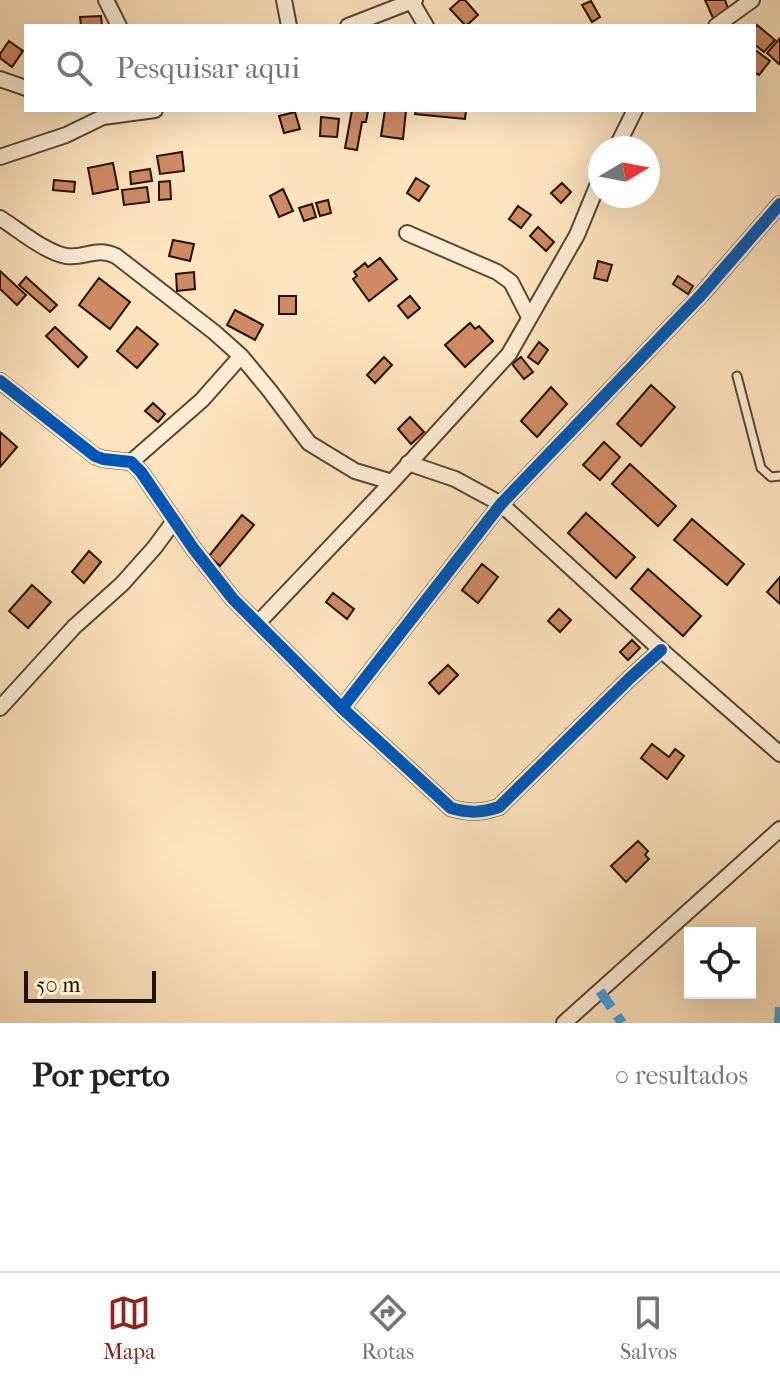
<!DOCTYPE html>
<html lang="pt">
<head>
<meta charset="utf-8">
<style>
	body { margin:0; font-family:"IM FELL French Canon",serif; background:#f2f2f2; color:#222 }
	.controls { position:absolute; right:24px; bottom:24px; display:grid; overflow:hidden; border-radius:0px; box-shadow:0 8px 32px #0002 }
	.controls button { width:72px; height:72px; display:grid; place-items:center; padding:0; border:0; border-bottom:2px solid #e0e0e0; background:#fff; color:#222; font:40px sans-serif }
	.compass { position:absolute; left:588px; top:136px; width:72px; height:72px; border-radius:50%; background:#fff; box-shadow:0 8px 32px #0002; rotate:80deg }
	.scale { position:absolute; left:24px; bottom:20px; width:132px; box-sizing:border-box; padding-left:8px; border:4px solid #221300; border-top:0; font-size:22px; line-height:28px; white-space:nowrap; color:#221300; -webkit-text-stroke:6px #feedd5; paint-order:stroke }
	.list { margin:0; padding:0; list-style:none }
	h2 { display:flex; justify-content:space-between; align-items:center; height:104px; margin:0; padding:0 32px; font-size:34px }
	h2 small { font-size:26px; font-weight:400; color:#767676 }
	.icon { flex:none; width:44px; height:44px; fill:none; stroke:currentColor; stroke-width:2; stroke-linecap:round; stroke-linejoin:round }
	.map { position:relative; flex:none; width:780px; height:1023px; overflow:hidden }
	.search { position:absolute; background:#fff; box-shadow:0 8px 32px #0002; left:24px; right:24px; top:24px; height:88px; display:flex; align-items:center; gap:20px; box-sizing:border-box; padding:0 28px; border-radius:0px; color:#767676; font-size:30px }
	.sheet { height:248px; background:#fff }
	nav { display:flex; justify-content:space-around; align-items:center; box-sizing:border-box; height:112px; border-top:2px solid #e0e0e0; background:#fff; font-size:22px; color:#767676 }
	nav a { display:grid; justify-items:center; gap:4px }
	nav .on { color:#8f2418 }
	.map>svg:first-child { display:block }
	.building { fill:#ce8a64; stroke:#221300; stroke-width:2 }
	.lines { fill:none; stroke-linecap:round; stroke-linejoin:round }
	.service-casing { stroke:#594730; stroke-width:11 }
	.minor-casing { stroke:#594730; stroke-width:18 }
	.service { stroke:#feedd5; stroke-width:7 }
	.minor { stroke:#feedd5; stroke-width:14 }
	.quiet { stroke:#3ea2e9; stroke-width:10; stroke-dasharray:20 10; stroke-linecap:butt }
	.cycleway-casing { stroke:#feedd5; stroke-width:17 }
	.cycleway { stroke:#0057b8; stroke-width:12 }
</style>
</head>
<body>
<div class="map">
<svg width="780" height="1023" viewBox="0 0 780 1023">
	<rect width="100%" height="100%" fill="#fee4bf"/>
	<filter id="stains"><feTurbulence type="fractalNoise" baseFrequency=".0025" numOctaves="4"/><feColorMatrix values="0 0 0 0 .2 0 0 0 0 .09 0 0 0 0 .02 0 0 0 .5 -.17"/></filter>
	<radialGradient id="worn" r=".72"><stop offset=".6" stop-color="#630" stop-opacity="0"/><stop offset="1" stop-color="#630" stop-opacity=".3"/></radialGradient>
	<path class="building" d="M460,0H465L478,15L466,26L450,9Z
		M705,0H725L730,14L714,20Z
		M591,1L600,17L592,22L582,5Z
		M101,16L102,26H81L80,17Z
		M757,25L775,40L764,52L754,44V29Z
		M780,38V63L779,64L767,53Z
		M9,41L23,51L12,67L0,58V54Z
		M754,49L770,61L759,75L754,72Z
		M352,110L368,111L366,122H362L357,150L345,148Z
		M385,110H406L403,139L381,136Z
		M416,110H466L465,119L415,114Z
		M295,112L300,129L284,133L279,116Z
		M321,117L339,119L337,137L320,136Z
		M182,152L184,171L160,174L157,156Z
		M113,163L118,189L93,194L88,168Z
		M150,169L152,181L131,184L130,172Z
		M416,178L429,186L419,201L407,193Z
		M54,180L75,182L74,192L53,190Z
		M170,181L171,199L159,200V182Z
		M562,183L571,192L561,203L551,193Z
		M147,187L149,202L124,205L122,190Z
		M283,189L293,211L279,217L270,196Z
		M328,200L331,213L320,216L316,203Z
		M312,204L316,217L304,221L299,208Z
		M518,206L531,215L521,228L509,219Z
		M538,227L554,242L546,251L530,236Z
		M173,240L194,244L190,261L169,256Z
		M380,258L397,279L369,301L353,279L357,276L354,272L365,263L368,267Z
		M598,261L612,265L607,281L594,278Z
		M0,271L26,295L17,305L0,289Z
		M194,272L195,289L177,291L176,274Z
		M678,276L693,286L688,294L673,284Z
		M26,277L57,305L50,312L19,285Z
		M99,278L130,302L110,329L79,305Z
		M279,296H296V314H279Z
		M410,296L420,308L408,318L398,306Z
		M235,310L263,325L255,340L227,325Z
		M470,323L475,329L479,326L493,341L465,367L445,345Z
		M55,327L87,357L78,367L46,336Z
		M137,327L158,344L137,368L117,351Z
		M539,342L548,350L538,364L528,357Z
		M384,357L392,365L375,383L367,375Z
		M521,357L533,372L524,379L512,364Z
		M651,385L675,407L641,446L617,424Z
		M551,387L567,404L537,437L521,421Z
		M153,403L165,414L158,422L145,411Z
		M410,417L424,432L411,444L398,429Z
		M0,432L17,447L0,467Z
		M604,442L620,457L600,480L583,465Z
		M630,464L676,506L658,526L612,484Z
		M586,513L635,557L616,578L568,533Z
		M242,515L254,525L220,566L209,556Z
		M692,519L744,564L727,585L674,540Z
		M89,551L101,562L84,583L72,572Z
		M482,564L498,577L478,603L462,590Z
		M648,569L701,616L683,636L631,589Z
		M780,577V604L767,592Z
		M32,585L51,602L28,628L9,611Z
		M333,593L354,609L347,619L326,602Z
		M559,609L571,620L560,632L548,621Z
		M632,640L640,648L628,660L620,652Z
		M448,665L458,675L439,694L429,683Z
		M652,744L669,757L675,749L684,756L667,779L641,758Z
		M638,841L648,851L645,855L649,859L626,882L611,866Z"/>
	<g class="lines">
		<defs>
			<path id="service" d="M737,376L761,468L771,477L780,476"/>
			<path id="minor" d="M106,0L119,26
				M284,0L289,26
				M412,2L426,26
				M348,26L415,0
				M716,26L752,0
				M0,79L26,88
				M616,148L635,110
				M0,157L66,135L103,117L155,110
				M0,218C19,230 45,252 66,256C85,259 96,246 116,256L214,332L241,356L270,391L309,443L355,471L392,482
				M407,233L497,272L511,282L529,317
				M0,381L95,456L103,459L131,462L141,472L193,548L233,599L342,708L451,808C469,813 481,813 499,807L630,678L661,650
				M131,462L202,400L241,356
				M408,463L455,479L501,504L661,650L780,754
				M258,623L392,482L509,354L577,235L600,179
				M0,708L74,627L122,584L155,547L174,521
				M342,708L501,504L701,295L780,204
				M564,1023L780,829"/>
		</defs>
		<use href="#service" class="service-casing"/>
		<use href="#minor" class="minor-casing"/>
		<use href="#service" class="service"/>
		<use href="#minor" class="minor"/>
		<path class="quiet" d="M600,991L622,1023
			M779,1023L780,1007"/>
		<defs>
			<path id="cycleway" d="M0,381L95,456L103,459L131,462L141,472L193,548L233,599L342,708L451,808C469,813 481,813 499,807L630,678L661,650
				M342,708L501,504L701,295L780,204"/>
		</defs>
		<use href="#cycleway" class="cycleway-casing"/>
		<use href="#cycleway" class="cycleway"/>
	</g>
	<rect width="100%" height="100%" filter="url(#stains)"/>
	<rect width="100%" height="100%" fill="url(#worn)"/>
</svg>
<div class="controls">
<button><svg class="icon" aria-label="locate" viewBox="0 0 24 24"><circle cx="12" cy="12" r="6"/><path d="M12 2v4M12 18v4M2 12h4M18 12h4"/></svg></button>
</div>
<svg class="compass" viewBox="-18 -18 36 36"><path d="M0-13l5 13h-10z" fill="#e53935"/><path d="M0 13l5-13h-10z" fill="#767676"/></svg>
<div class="scale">50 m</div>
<div class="search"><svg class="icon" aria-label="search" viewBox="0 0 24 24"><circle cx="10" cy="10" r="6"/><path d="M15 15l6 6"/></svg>Pesquisar aqui</div>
</div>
<section class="sheet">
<h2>Por perto<small>0 resultados</small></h2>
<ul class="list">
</ul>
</section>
<nav>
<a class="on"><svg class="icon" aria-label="map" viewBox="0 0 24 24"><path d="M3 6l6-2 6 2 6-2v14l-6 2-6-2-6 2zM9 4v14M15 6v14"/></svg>Mapa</a>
<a><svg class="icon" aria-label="directions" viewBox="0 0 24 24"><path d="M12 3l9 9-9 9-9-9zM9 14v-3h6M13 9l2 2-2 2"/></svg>Rotas</a>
<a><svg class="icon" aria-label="saved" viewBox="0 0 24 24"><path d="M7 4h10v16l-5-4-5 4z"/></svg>Salvos</a>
</nav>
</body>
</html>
